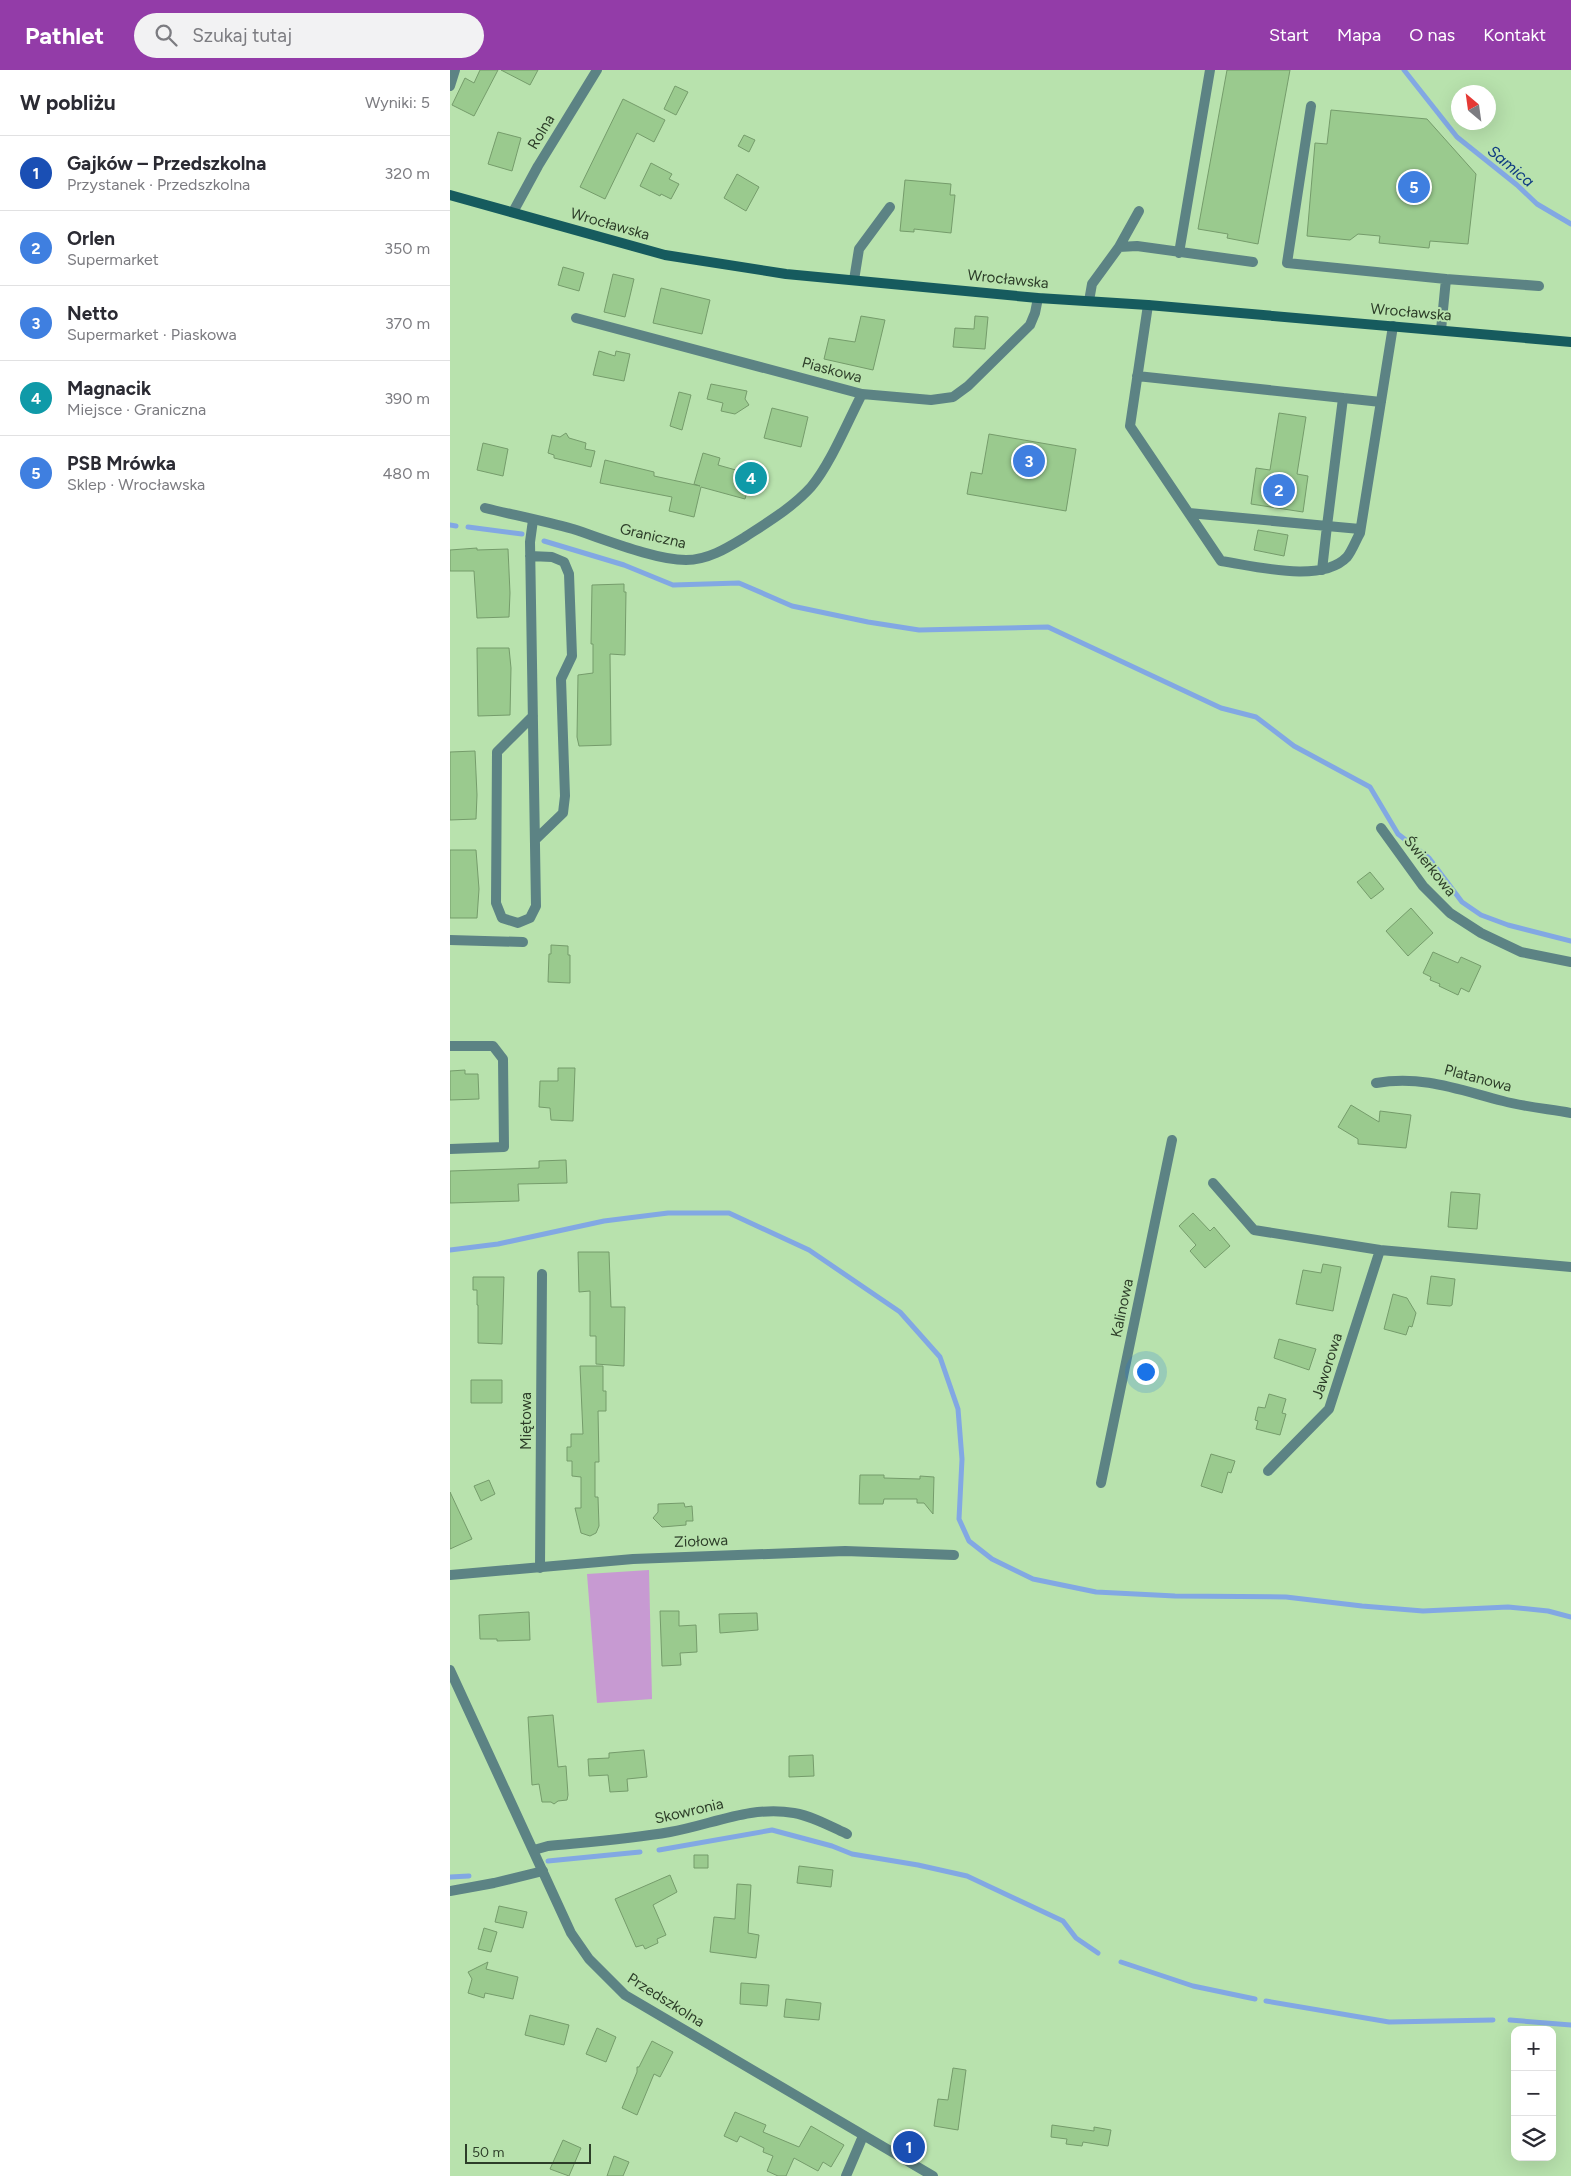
<!DOCTYPE html>
<html lang="pl">
<head>
<meta charset="utf-8">
<style>
	body { margin:0; font-family:Figtree,sans-serif; background:#f2f2f3; color:#2b2b33 }
	.controls { position:absolute; right:15px; bottom:15px; display:grid; overflow:hidden; border-radius:10px; box-shadow:0 5px 20px #0002 }
	.controls button { width:45px; height:45px; display:grid; place-items:center; padding:0; border:0; border-bottom:1px solid #e1e1e2; background:#fff; color:#2b2b33; font:25px sans-serif }
	.compass { position:absolute; left:1001px; top:15px; width:45px; height:45px; border-radius:50%; background:#fff; box-shadow:0 5px 20px #0002; rotate:331deg }
	.scale { position:absolute; left:15px; bottom:12px; width:126px; box-sizing:border-box; padding-left:5px; border:2px solid #2d3e29; border-top:0; font-size:14px; line-height:18px; white-space:nowrap; color:#2d3e29; -webkit-text-stroke:4px #b8e2ad; paint-order:stroke }
	.you { position:absolute; left:695px; top:1301px; width:18px; height:18px; margin:-12px; border:4px solid #fff; border-radius:50%; background:#1a73e8; box-shadow:0 0 0 8px #1a73e833 }
	.badge { display:grid; place-items:center; width:32px; height:32px; border-radius:50%; background:#933ca8; color:#fff; font-size:16px; font-weight:700 }
	.pin { position:absolute; translate:-50% -50%; border:2px solid #fff; box-shadow:0 1px 5px #0006 }
	.list { margin:0; padding:0; list-style:none }
	h2 { display:flex; justify-content:space-between; align-items:center; height:65px; margin:0; padding:0 20px; font-size:21px }
	h2 small { font-size:16px; font-weight:400; color:#7c7c81 }
	.list li { display:grid; grid-template-columns:32px 1fr auto; gap:15px; align-items:center; box-sizing:border-box; height:75px; padding:0 20px; border-top:1px solid #e1e1e2 }
	.list b { display:block; font-size:19px; white-space:nowrap }
	.list p { margin:0; font-size:16px; white-space:nowrap; color:#7c7c81 }
	.list em { font-size:16px; font-style:normal; color:#7c7c81 }
	.icon { flex:none; width:28px; height:28px; fill:none; stroke:currentColor; stroke-width:2; stroke-linecap:round; stroke-linejoin:round }
	.map { position:relative; flex:none; width:1121px; height:2106px; overflow:hidden }
	header { display:flex; align-items:center; gap:30px; box-sizing:border-box; height:70px; padding:0 25px; background:#933ca8; color:#fff }
	header strong { font-size:24px }
	nav { display:flex; gap:28px; margin-inline-start:auto; font-size:18px }
	.search { width:350px; height:45px; background:#f2f2f3; display:flex; align-items:center; gap:12px; box-sizing:border-box; padding:0 18px; border-radius:28px; color:#7c7c81; font-size:19px }
	main { display:flex }
	aside { flex:1; background:#fff }
	.map>svg:first-child { display:block }
	.green { fill:#c79ad2 }
	.lines { fill:none; stroke-linecap:round; stroke-linejoin:round }
	.stream { stroke:#82a8e3; stroke-width:5 }
	.building { fill:#9aca8e; stroke:#759c6b }
	.service { stroke:#5c8384; stroke-width:10 }
	.minor { stroke:#5c8384; stroke-width:10 }
	.tertiary { stroke:#5c8384; stroke-width:10 }
	.secondary { stroke:#165b5e; stroke-width:10 }
	.labels { text-anchor:middle; dominant-baseline:central; stroke-width:4; stroke-linejoin:round; paint-order:stroke }
	.street-label { font-size:15px; fill:#2d3e29; stroke:#b8e2ad }
	.water-label { font-size:16px; font-style:italic; fill:#103d82; stroke:#b8e2ad }
</style>
</head>
<body>
<header>
<strong>Pathlet</strong>
<div class="search"><svg class="icon" aria-label="search" viewBox="0 0 24 24"><circle cx="10" cy="10" r="6"/><path d="M15 15l6 6"/></svg>Szukaj tutaj</div>
<nav><a>Start</a><a>Mapa</a><a>O nas</a><a>Kontakt</a></nav>
</header>
<main>
<aside>
<h2>W pobliżu<small>Wyniki: 5</small></h2>
<ul class="list">
<li><span class="badge" style="background:#1a4fb4">1</span><div><b>Gajków – Przedszkolna</b><p>Przystanek · Przedszkolna</p></div><em>320 m</em></li>
<li><span class="badge" style="background:#3f7fe0">2</span><div><b>Orlen</b><p>Supermarket</p></div><em>350 m</em></li>
<li><span class="badge" style="background:#3f7fe0">3</span><div><b>Netto</b><p>Supermarket · Piaskowa</p></div><em>370 m</em></li>
<li><span class="badge" style="background:#0f9aa8">4</span><div><b>Magnacik</b><p>Miejsce · Graniczna</p></div><em>390 m</em></li>
<li><span class="badge" style="background:#3f7fe0">5</span><div><b>PSB Mrówka</b><p>Sklep · Wrocławska</p></div><em>480 m</em></li>
</ul>
</aside>
<div class="map">
<svg width="1121" height="2106" viewBox="0 0 1121 2106">
	<rect width="100%" height="100%" fill="#b8e2ad"/>
	<path class="green" d="M199,1500L202,1629L147,1633L137,1504Z"/>
	<g class="lines">
		<path class="stream" d="M954,0L1007,67L1067,115L1087,134L1121,154
			M0,455L6,456
			M18,457L72,464
			M94,471L174,495L223,515L289,513L342,536L418,552L469,560L598,557L771,638L806,647L844,676L920,717L948,764L979,788L1012,832L1031,845L1058,855L1121,871
			M0,1180L48,1174L154,1151L218,1143H279L359,1180L450,1242L490,1287L508,1339L512,1389L509,1449L519,1471L542,1489L583,1509L646,1522L725,1526L836,1527L912,1536L973,1541L1058,1537L1098,1541L1121,1547
			M209,1780L322,1760L382,1776L402,1784L468,1795L517,1806L613,1851L626,1868L648,1883
			M98,1791L190,1782
			M0,1807L19,1806
			M671,1892L743,1916L805,1929
			M816,1931L939,1952L1043,1950
			M1060,1950L1121,1955"/>
	</g>
	<path class="building" d="M30,0H48L24,46L2,35L15,8L24,13Z
		M51,0H88L80,15Z
		M777,0H840L808,174L777,168L778,164L748,159Z
		M225,16L238,22L226,45L214,39Z
		M173,29L215,50L204,72L187,63L155,129L130,117Z
		M881,40L977,49L1026,104L1018,174L980,171L979,178L929,173L930,166L908,164L900,170L857,166L865,73L877,74Z
		M48,62L71,68L62,101L38,94Z
		M294,65L305,70L299,82L288,76Z
		M201,93L222,104L219,109L229,114L221,129L211,124L210,126L190,116Z
		M287,104L309,117L296,141L274,128Z
		M455,110L501,114L500,125H505L501,163L464,159V162L450,161Z
		M113,197L134,203L129,221L108,215Z
		M163,204L184,209L175,247L154,242Z
		M211,218L260,230L252,264L203,253Z
		M411,246L435,250L423,300L374,289L379,268L405,272Z
		M525,246L538,247L535,279L503,277L505,258L524,259Z
		M149,281L165,286L166,281L180,284L174,311L143,305Z
		M261,314L297,321L295,329L299,335L285,344L271,341L273,333L257,329Z
		M229,322L241,325L232,360L220,356Z
		M322,338L358,347L351,377L314,368Z
		M829,343L856,347L847,404L858,406L853,442L801,434L806,398L820,400Z
		M116,363L119,368L136,373L135,379L145,381L141,397L104,388V385L98,383L102,365L110,367Z
		M539,364L626,379L616,441L517,424L521,402L532,404Z
		M33,373L58,379L53,406L27,400Z
		M253,383L270,388L268,395L293,402L292,406L301,408L295,429L251,417L244,447L219,441L222,427L150,413L155,390L204,402V406L250,416L244,414Z
		M808,460L838,465L834,486L804,480Z
		M27,478V480L58,479L60,523L59,547L27,548L24,501H0V480Z
		M174,514V522H176L175,585L160,584L161,675L129,676L127,667L128,605L143,603V574H141L142,515Z
		M27,578H59L61,598L60,645L28,646Z
		M25,681L27,725L26,749L0,750V682Z
		M0,780H26L29,819L27,848H0Z
		M920,802L934,819L921,829L907,812Z
		M961,838L983,863L958,886L936,861Z
		M101,875L118,876V885H120V913L98,912L99,884H101Z
		M983,882L1008,893L1011,887L1031,896L1019,922L1011,918L1008,925L989,916L990,914L980,910L981,907L973,903Z
		M108,998H125L123,1051L101,1050L100,1038L89,1037L90,1011H108Z
		M15,1000V1004H28L29,1029L0,1030V1001Z
		M901,1035L929,1052L930,1041L961,1045L956,1078L908,1074V1069L888,1057Z
		M116,1090L117,1113L68,1114L69,1131L0,1133V1101L89,1098V1091Z
		M1001,1122L1030,1124L1027,1159L998,1157Z
		M743,1143L760,1161L764,1157L780,1176L755,1198L740,1181L746,1175L729,1156Z
		M128,1182H159L161,1237H175L174,1296L146,1294V1266H140V1221L129,1222Z
		M873,1194L891,1197L883,1241L846,1234L853,1200L871,1203Z
		M981,1206L1005,1209L1002,1235L1000,1236L977,1234Z
		M23,1207H54L52,1274L28,1273V1235H27V1220H23Z
		M943,1224L957,1228L966,1243L962,1257L959,1256L956,1265L934,1259Z
		M829,1269L866,1279L859,1300L824,1288Z
		M130,1296H153V1321H156V1341H148L149,1392H145V1427H148L149,1456L146,1463L140,1466L131,1463L125,1438H131V1407L122,1406V1391H117V1377H121V1364H133Z
		M21,1310H52V1333H21Z
		M819,1324L836,1329L832,1343L836,1344L830,1365L806,1359L808,1351L805,1350L808,1337L815,1338Z
		M761,1384L785,1391L781,1403L778,1402L772,1423L751,1416Z
		M410,1405H434V1408L470,1409V1406L484,1407L483,1444L474,1433H467V1429H434L433,1434H409Z
		M39,1410L45,1424L31,1431L24,1416Z
		M0,1422L22,1469L0,1479Z
		M234,1433L235,1437L242,1436L243,1451H236V1455L212,1457L203,1448L208,1442V1434Z
		M210,1541H229V1556L246,1555L247,1582L230,1583L231,1595L212,1596Z
		M79,1542L80,1570L47,1571V1569H30L29,1545Z
		M307,1543L308,1560L270,1563L269,1544Z
		M103,1645L108,1697L116,1696L118,1725L117,1730L108,1731L104,1734L101,1732H92L89,1714L82,1715L78,1647Z
		M194,1680L197,1707L177,1709L178,1721L160,1722L158,1705L139,1706L138,1689L159,1688V1683Z
		M363,1685L364,1706L339,1707V1686Z
		M244,1785H258V1798H244Z
		M349,1796L383,1800L381,1817L347,1813Z
		M220,1805L227,1822L203,1835L216,1865L207,1869L208,1873L195,1879L193,1875L186,1877L165,1829Z
		M287,1814L301,1815L298,1863L309,1865L306,1888L260,1882L264,1847L285,1849Z
		M49,1836L77,1842L73,1858L45,1852Z
		M34,1858L47,1862L41,1882L28,1879Z
		M38,1892L36,1899L68,1907L63,1929L35,1923L34,1928L18,1923L22,1909L18,1902Z
		M291,1913L319,1915L317,1936L290,1934Z
		M336,1929L371,1933L369,1950L334,1947Z
		M80,1945L119,1955L114,1975L75,1965Z
		M147,1958L166,1967L156,1992L136,1984Z
		M202,1971L223,1982L210,2007L204,2004L187,2045L172,2038L187,2002V1997H189Z
		M503,1998L516,2000L508,2060L484,2056L488,2029L498,2030Z
		M285,2042L316,2055L313,2062L349,2077L361,2056L394,2075L381,2097L373,2092L368,2101L344,2088L336,2106H328L317,2101L323,2086L313,2082L314,2078L290,2066L287,2072L274,2066Z
		M602,2055L644,2061V2057L661,2060L658,2076L633,2072L632,2076L616,2074L617,2069L601,2067Z
		M113,2070L131,2078L119,2106L100,2099Z
		M164,2086L179,2092L173,2106H157Z"/>
	<g class="lines">
		<path class="service" d="M861,36L837,193L996,209
			M669,177L687,176L803,192
			M729,183L760,0
			M404,210L409,179L440,137
			M639,231L642,214L669,177L689,141
			M698,235L680,356L771,491C806,496 871,514 897,487C902,481 906,470 910,463L943,256
			M991,260L996,209L1089,216
			M687,306L931,332
			M739,443L877,456L893,328
			M80,486L102,487L114,492L119,504L122,586L111,609L115,726L113,743L85,770
			M872,500L877,456L910,459
			M83,646L47,682L46,833L52,848L68,853L80,848L86,836L80,472L83,450
			M651,1413L722,1070"/>
		<path class="minor" d="M0,16L5,0
			M63,142L88,96L147,0
			M126,248L412,324L481,330L503,327L518,316L580,255L585,243L588,228
			M35,438C64,445 94,451 123,459C154,469 205,490 236,490C258,490 277,478 295,467C318,452 343,437 361,417C380,395 398,351 412,324
			M931,758L973,816L1000,843L1031,863L1071,882L1121,892
			M0,870L73,872
			M0,976H43L53,989L54,1077L0,1079
			M926,1013C973,1005 1009,1020 1053,1031C1075,1037 1099,1039 1121,1043
			M763,1113L804,1160L930,1180L1121,1197
			M818,1401L879,1339L930,1180
			M90,1498L92,1204
			M0,1505L183,1489L395,1481L504,1485
			M84,1780L98,1776C139,1772 180,1769 220,1762C261,1755 301,1735 344,1743C362,1746 380,1756 397,1764
			M0,1821L44,1813L93,1801
			M396,2106L413,2066"/>
		<path class="tertiary" d="M0,1600L121,1863L139,1889L175,1925L483,2106"/>
		<path class="secondary" d="M0,125L215,185L336,204L588,228L698,235L1121,272"/>
	</g>
	<g class="labels">
		<g class="street-label">
			<text transform="translate(91 62) rotate(-59)">Rolna</text>
			<text transform="translate(160 154) rotate(16)">Wrocławska</text>
			<text transform="translate(558 209) rotate(6)">Wrocławska</text>
			<text transform="translate(961 242) rotate(5)">Wrocławska</text>
			<text transform="translate(382 300) rotate(15)">Piaskowa</text>
			<text transform="translate(203 466) rotate(13)">Graniczna</text>
			<text transform="translate(980 796) rotate(51)">Świerkowa</text>
			<text transform="translate(1028 1008) rotate(15)">Platanowa</text>
			<text transform="translate(672 1238) rotate(-78)">Kalinowa</text>
			<text transform="translate(877 1296) rotate(-72)">Jaworowa</text>
			<text transform="translate(76 1351) rotate(-90)">Miętowa</text>
			<text transform="translate(251 1471) rotate(-2)">Ziołowa</text>
			<text transform="translate(239 1741) rotate(-13)">Skowronia</text>
			<text transform="translate(216 1930) rotate(32)">Przedszkolna</text>
		</g>
		<g class="water-label">
			<text transform="translate(1061 96) rotate(40)">Samica</text>
		</g>
	</g>
</svg>
<div class="controls">
<button>+</button>
<button>−</button>
<button><svg class="icon" aria-label="layers" viewBox="0 0 24 24"><path d="M12 4l9 5-9 5-9-5zM3 14l9 5 9-5"/></svg></button>
</div>
<svg class="compass" viewBox="-18 -18 36 36"><path d="M0-13l5 13h-10z" fill="#e53935"/><path d="M0 13l5-13h-10z" fill="#7c7c81"/></svg>
<div class="scale">50 m</div>
<div class="you"></div>
<div class="pin badge" style="left:459px;top:2077px;background:#1a4fb4">1</div>
<div class="pin badge" style="left:829px;top:420px;background:#3f7fe0">2</div>
<div class="pin badge" style="left:579px;top:391px;background:#3f7fe0">3</div>
<div class="pin badge" style="left:301px;top:408px;background:#0f9aa8">4</div>
<div class="pin badge" style="left:964px;top:117px;background:#3f7fe0">5</div>
</div>
</main>
</body>
</html>
